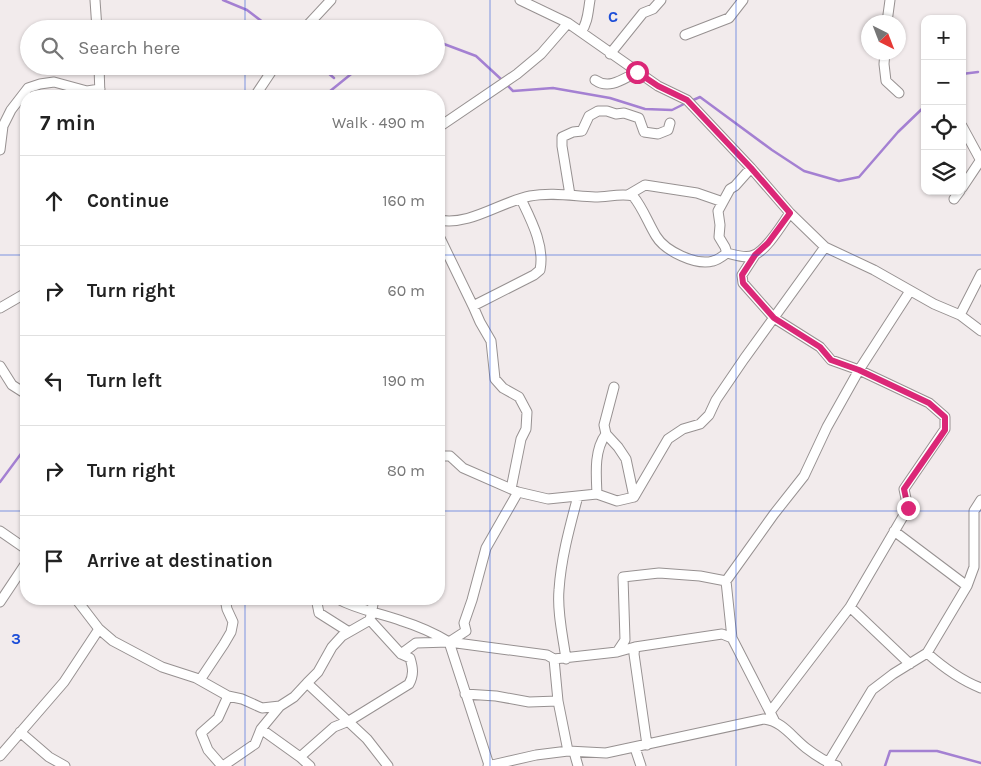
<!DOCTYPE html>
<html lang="en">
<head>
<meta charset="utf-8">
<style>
	body { margin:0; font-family:Karla,sans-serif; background:#f2f2f2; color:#222 }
	.controls { position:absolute; right:15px; top:15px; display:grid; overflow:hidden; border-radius:10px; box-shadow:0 1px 4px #0004 }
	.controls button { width:45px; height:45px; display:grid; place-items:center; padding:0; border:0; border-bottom:1px solid #e0e0e0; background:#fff; color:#222; font:25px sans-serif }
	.compass { position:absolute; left:861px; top:15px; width:45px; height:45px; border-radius:50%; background:#fff; box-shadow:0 1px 4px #0004; rotate:138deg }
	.stop { position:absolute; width:15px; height:15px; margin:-11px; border:4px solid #db2777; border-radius:50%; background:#fff }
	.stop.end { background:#db2777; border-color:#fff; box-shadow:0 1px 5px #0008 }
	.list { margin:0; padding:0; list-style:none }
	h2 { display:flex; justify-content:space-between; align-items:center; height:65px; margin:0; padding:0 20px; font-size:21px }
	h2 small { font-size:16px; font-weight:400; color:#767676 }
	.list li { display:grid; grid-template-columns:32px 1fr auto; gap:15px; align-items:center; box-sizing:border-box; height:90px; padding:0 20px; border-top:1px solid #e0e0e0 }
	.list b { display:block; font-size:19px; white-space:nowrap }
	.list em { font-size:16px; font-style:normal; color:#767676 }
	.icon { flex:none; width:28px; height:28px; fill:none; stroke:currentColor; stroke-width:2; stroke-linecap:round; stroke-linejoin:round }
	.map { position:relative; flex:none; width:981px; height:766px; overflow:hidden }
	.search { position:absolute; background:#fff; box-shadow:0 1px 4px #0004; left:20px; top:20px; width:425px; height:55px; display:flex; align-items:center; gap:12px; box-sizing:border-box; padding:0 18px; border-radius:28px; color:#767676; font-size:19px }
	.panel { position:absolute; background:#fff; box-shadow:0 1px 4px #0004; left:20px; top:90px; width:425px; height:515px; border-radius:20px }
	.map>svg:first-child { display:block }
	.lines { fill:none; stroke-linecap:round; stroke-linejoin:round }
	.stream { stroke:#a480d2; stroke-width:2.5 }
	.street-casing { stroke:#979191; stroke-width:11 }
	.street { stroke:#fff; stroke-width:9 }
	.route { stroke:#db2777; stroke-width:6 }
	.grid { fill:none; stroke:#1d4ed8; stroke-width:1; stroke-opacity:0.55 }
	.grid-label { font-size:16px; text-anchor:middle; font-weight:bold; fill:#1d4ed8; stroke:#f2ebec; stroke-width:5; stroke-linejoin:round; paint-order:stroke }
</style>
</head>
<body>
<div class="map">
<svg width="981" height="766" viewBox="0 0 981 766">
	<rect width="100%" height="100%" fill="#f2ebec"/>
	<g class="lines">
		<path class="stream" d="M223,0L247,10L272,29
			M436,41L476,56L502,80
			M320,66L334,78
			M962,74L978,72
			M506,84L513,91L553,88L610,98L645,109L672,110L686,103
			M324,96L361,66
			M691,101L700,97L772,150L804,171L839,181L859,177L898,132L925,106
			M0,482L26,447
			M885,766L890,751H937L981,763"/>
		<defs>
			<path id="street" d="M95,0L97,29
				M520,0L568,23L658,86L687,100L751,168L790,213L825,247L874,270L934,304L960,315L981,331
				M887,22L890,0
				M304,29L331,0
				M581,32C588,23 588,11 590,0
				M685,35L729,18L743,0
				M885,52L884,64L886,81L899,93
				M610,54L643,13L653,9L661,0
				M99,66L100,96
				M595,80C609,90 623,79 637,72
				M255,96L275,66
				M962,126L981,161
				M439,127L517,74L541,54L568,23
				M0,150L3,126L11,110L28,88L40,84L54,82L87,91L100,89
				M962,188L980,161
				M570,195L562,146V137L573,132L582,131L589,116L598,111H607L616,114L624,113L639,118L644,132L658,134L668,130L670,123
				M628,195L645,185L697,193L723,202
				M954,199L960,191
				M439,220C470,226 500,202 530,196C552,192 573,196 595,197C608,197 621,193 633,196C643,208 648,223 656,236C665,251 696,266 713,261C718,260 723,256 727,253C735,255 746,259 754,255C767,250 782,224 790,213
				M439,236L473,306L480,322L491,341L495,379L503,388L519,397L527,412L526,429L521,439L511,489
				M727,253L725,247L719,237L720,225L718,211L730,189L735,186L751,168
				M755,255L742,275L743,283L774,318L820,347L831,360L859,370L929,403L945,417V429L904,489L908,508L850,607L770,712L774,720
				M473,306L534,275L540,270C545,246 531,220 521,199
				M0,308L26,293
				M960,315L981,274
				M0,366L12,385L23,392L26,390
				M614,387L604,425L606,434L618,447L626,459L634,497
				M439,456H450L463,468L518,492L548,499L597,494L617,501L634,497L668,439L683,429L700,424L709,415L716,400L744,359L825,247
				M597,494C596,473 594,450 606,434
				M0,531L26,549
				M894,531L967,586
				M76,599L99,629L113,641L162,667L196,678L228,696L242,699L262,708L280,706L294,697L307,683L367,739L388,766
				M321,599L317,603L319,613L349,632
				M338,599C358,610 380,613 402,621C418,626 434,633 449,642L489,765
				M0,602L26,563
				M850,607L910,664
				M449,642L466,631L464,623L472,600L486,548L518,492
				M635,647L634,654L647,745
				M617,652L625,640L623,577L659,573L700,576L726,581
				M927,653C944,668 960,680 981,688
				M401,654L416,643L449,642L547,655L554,659L617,652L635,647L722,634L732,638
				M554,659L558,701L568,751
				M566,659C563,637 557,612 559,590C561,558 570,526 578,496
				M200,680L224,644L231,632L233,622L227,609L225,599
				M307,683L318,672L332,647L342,636L370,620L374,599
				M465,694L496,696L529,702L558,701
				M770,712L732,638L726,581L774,514L804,476L827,427L859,370L910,291
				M261,729L300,757L334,727L349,721L409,684C414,675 413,668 410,658L401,654L370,620
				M20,732L49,757L65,766
				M635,748L641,766
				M574,752L578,766
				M0,756L64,682L99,629
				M300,757L310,766
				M222,766L208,750L201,733L218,718L228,696
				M223,766L255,744L261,729L280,706
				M488,766L536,755L568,751L606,753L764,719C782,721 792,737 806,748C815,755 826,762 837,766
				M829,766L828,763L872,690L893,674L927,653L967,586L974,567V511L981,500"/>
		</defs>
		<use href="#street" class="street-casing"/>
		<use href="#street" class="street"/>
	</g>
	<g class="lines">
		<path class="route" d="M637,72L658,86L687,100L751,168L790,213L768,243L755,255L742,275L743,283L774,318L820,347L831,360L859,370L929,403L945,417V430L904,489L908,508"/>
	</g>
	<path class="grid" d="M245,0V29M490,0V766M736,0V766M245,66V96M0,255H26M439,255H981M0,511H26M439,511H981M245,599V766"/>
	<g class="grid-label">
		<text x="613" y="22">C</text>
		<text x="16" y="644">3</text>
	</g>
</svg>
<div class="controls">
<button>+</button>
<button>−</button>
<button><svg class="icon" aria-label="locate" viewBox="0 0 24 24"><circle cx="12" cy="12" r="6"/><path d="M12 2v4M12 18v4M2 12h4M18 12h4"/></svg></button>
<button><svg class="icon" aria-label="layers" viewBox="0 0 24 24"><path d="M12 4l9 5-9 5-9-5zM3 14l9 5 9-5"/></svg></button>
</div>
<svg class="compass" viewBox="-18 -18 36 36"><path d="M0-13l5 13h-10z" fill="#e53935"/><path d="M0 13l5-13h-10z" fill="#767676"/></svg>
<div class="stop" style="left:637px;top:72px"></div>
<div class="stop end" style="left:908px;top:508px"></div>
<div class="search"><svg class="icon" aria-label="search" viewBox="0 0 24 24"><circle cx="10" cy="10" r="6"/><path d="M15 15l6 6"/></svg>Search here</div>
<section class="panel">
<h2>7 min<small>Walk · 490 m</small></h2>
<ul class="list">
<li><svg class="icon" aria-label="ahead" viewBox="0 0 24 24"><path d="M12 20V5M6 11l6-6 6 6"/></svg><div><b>Continue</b></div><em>160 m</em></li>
<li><svg class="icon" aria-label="right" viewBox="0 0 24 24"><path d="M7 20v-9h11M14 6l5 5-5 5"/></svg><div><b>Turn right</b></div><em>60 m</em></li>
<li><svg class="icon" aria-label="left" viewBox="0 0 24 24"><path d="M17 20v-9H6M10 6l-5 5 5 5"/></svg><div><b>Turn left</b></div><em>190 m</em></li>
<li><svg class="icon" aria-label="right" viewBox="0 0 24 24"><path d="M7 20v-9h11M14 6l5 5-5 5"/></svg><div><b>Turn right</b></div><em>80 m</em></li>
<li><svg class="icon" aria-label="arrive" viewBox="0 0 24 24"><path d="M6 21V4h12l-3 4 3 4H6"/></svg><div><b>Arrive at destination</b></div></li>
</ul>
</section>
</div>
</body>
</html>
